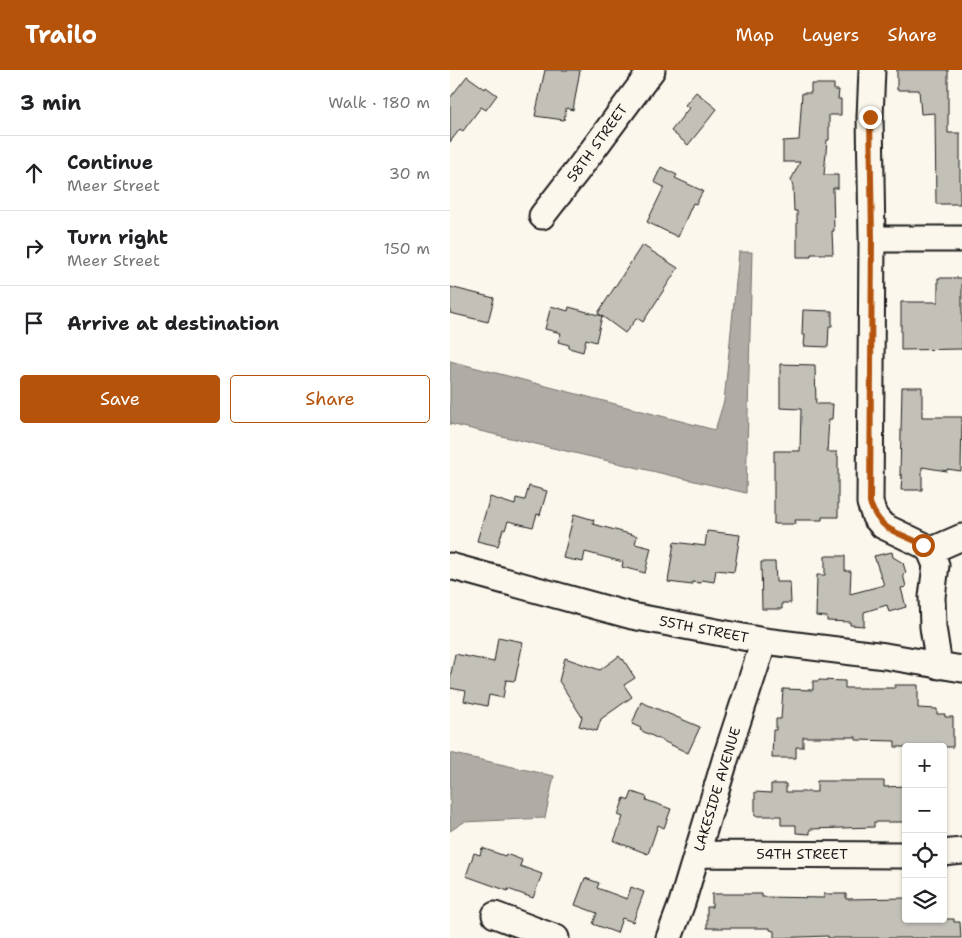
<!DOCTYPE html>
<html lang="en">
<head>
<meta charset="utf-8">
<style>
	body { margin:0; font-family:"Shantell Sans",sans-serif; background:#f6f6f6; color:#202124 }
	.controls { position:absolute; right:15px; bottom:15px; display:grid; overflow:hidden; border-radius:5px; box-shadow:0 1px 4px #0004 }
	.controls button { width:45px; height:45px; display:grid; place-items:center; padding:0; border:0; border-bottom:1px solid #e0e0e0; background:#fff; color:#202124; font:25px sans-serif }
	.stop { position:absolute; width:15px; height:15px; margin:-11px; border:4px solid #b45309; border-radius:50%; background:#fff }
	.stop.end { background:#b45309; border-color:#fff; box-shadow:0 1px 5px #0008 }
	.list { margin:0; padding:0; list-style:none }
	h2 { display:flex; justify-content:space-between; align-items:center; height:65px; margin:0; padding:0 20px; font-size:21px }
	h2 small { font-size:16px; font-weight:400; color:#757577 }
	.list li { display:grid; grid-template-columns:32px 1fr auto; gap:15px; align-items:center; box-sizing:border-box; height:75px; padding:0 20px; border-top:1px solid #e0e0e0 }
	.list b { display:block; font-size:19px; white-space:nowrap }
	.list p { margin:0; font-size:16px; white-space:nowrap; color:#757577 }
	.list em { font-size:16px; font-style:normal; color:#757577 }
	.actions { display:flex; gap:10px; padding:15px 20px }
	.actions a { flex:1; padding:11px 0; border:1px solid #b45309; border-radius:5px; text-align:center; font-size:18px; color:#b45309 }
	.actions .main { background:#b45309; color:#fff }
	.icon { flex:none; width:28px; height:28px; fill:none; stroke:currentColor; stroke-width:2; stroke-linecap:round; stroke-linejoin:round }
	.map { position:relative; flex:none; width:512px; height:868px; overflow:hidden }
	header { display:flex; align-items:center; gap:30px; box-sizing:border-box; height:70px; padding:0 25px; background:#b45309; color:#fff }
	header strong { font-size:24px }
	nav { display:flex; gap:28px; margin-inline-start:auto; font-size:18px }
	main { display:flex }
	aside { flex:1; background:#fff }
	.map>svg:first-child { display:block }
	.water { fill:#afaca5; stroke:#74726e }
	.building { fill:#c3c0b8; stroke:#1c1c1c }
	.lines { fill:none; stroke-linecap:round; stroke-linejoin:round }
	.minor-casing { stroke:#1c1c1c; stroke-width:29 }
	.minor { stroke:#fbf7ec; stroke-width:25 }
	.route { stroke:#b45309; stroke-width:6 }
	.labels { text-anchor:middle; dominant-baseline:central; stroke-width:4.5; stroke-linejoin:round; paint-order:stroke }
	.street-label { font-size:14px; fill:#1c1c1c; stroke:#fbf7ec }
</style>
</head>
<body>
<header>
<strong>Trailo</strong>
<nav><a>Map</a><a>Layers</a><a>Share</a></nav>
</header>
<main>
<aside>
<h2>3 min<small>Walk · 180 m</small></h2>
<ul class="list">
<li><svg class="icon" aria-label="ahead" viewBox="0 0 24 24"><path d="M12 20V5M6 11l6-6 6 6"/></svg><div><b>Continue</b><p>Meer Street</p></div><em>30 m</em></li>
<li><svg class="icon" aria-label="right" viewBox="0 0 24 24"><path d="M7 20v-9h11M14 6l5 5-5 5"/></svg><div><b>Turn right</b><p>Meer Street</p></div><em>150 m</em></li>
<li><svg class="icon" aria-label="arrive" viewBox="0 0 24 24"><path d="M6 21V4h12l-3 4 3 4H6"/></svg><div><b>Arrive at destination</b></div></li>
</ul>
<div class="actions"><a class="main">Save</a><a>Share</a></div>
</aside>
<div class="map">
<svg width="512" height="868" viewBox="0 0 512 868">
	<rect width="100%" height="100%" fill="#fbf7ec"/>
	<filter id="ink" filterUnits="userSpaceOnUse"><feTurbulence type="fractalNoise" baseFrequency=".02" numOctaves="2"/><feDisplacementMap in="SourceGraphic" scale="10" xChannelSelector="R" yChannelSelector="G"/><feConvolveMatrix kernelMatrix="1 2 1 2 8 2 1 2 1" color-interpolation-filters="sRGB"/></filter>
	<g filter="url(#ink)">
		<path class="water" d="M289,182H302L296,423L0,354V291L265,360L274,331Z
			M0,683L104,706L95,748L14,752L0,761Z"/>
		<path class="building" d="M95,0H130L123,40L116,38L114,50L85,46Z
			M447,0H498V63H510V134H486L485,43L471,44L469,20H447Z
			M17,6L35,19L36,17L47,25L36,40L31,37L13,61L10,59L0,72V28Z
			M361,14H384V20H389L388,29H391V45H379V70H377L374,105H388V118H383L384,161H382L383,184H361V187H347V141H344L343,117L341,110L350,92H333V71L349,70L352,23H361Z
			M246,22L267,39L238,75L221,61L239,38L235,35Z
			M211,97L227,105L225,108L253,121L246,134L243,133L228,167L197,152L214,117L204,112Z
			M192,175L228,198L193,252L187,248L175,263L152,246L146,272L136,269L133,282L119,278V275L108,272L111,263L95,259L101,236L118,241L119,237L152,246L148,243Z
			M488,208H512V279L451,280V232H488Z
			M0,217L44,228L38,252L0,243Z
			M353,240L382,241V256H379L378,277L354,276L355,265H352Z
			M330,294L365,295L366,334H383L382,349H379L377,382H387V386H388V447H372V450H345L346,454H324V381H350L351,339L330,338Z
			M452,317H472V347H512L511,401L497,399V401L472,397V420H451L452,405H450Z
			M79,416L97,421L90,445L87,444L83,457L58,451L55,460L53,459L48,476L27,471L40,427L65,435L66,428L75,430Z
			M124,444L144,450L143,454L187,466L185,474L201,478L195,503L172,497L173,492L135,482L133,492L113,488Z
			M257,461L290,465L284,502L266,500L264,512L252,510L251,513L242,512V515L218,512L224,472L255,476Z
			M442,482L443,487L453,493L456,503L453,504L456,517L451,518L456,537L439,542L437,535L414,542V556L400,555V552L377,551V547L366,546L367,505H375V486H395V501H401L400,524L434,515L424,486Z
			M311,492H325L326,512H340L341,533H332V539H312Z
			M48,567L73,572L65,611L56,610L53,628L39,625L37,636L14,631L16,621L0,618V608L5,584L44,592Z
			M169,586L172,590L173,589L185,608L174,615L182,627L151,649L147,661L129,656L132,647L109,611L115,588L150,600Z
			M369,610L395,611V618H445V615H468V638L487,639V644H495V647H503V677H445V671L406,670V667H353V677H346V688H322L323,660H326V649H331L333,619L363,620V611H369Z
			M191,632L250,657L238,683L190,660L191,658L182,654Z
			M367,711H434V717L456,716V752H424V757L360,759V764L346,763V755H331V746H305V722L321,723V714H336V722H367Z
			M182,722L197,727L196,730L221,739L214,758L208,755L198,784L164,771L173,747L168,745L174,728L179,730Z
			M32,778L55,786L56,784L72,790L70,796L92,804L83,828L58,819V821L16,806L24,783L30,785Z
			M135,808L149,813L147,818L177,829L181,817L194,822L183,852L172,848L167,863L143,854L147,843L125,835Z
			M262,824H312V827L374,828V824H396V829L456,828V849H504V852H510L511,868H378V866L324,868V861L320,860V858H257V837H262Z"/>
		<g class="lines">
			<defs>
				<path id="minor" d="M422,0L420,47L422,169L420,433L425,447L433,456L473,475L480,481L486,495L482,527L483,557L489,596
					M92,146L130,97L202,0
					M422,169H512
					M480,481L512,467
					M0,496L182,546L314,571L435,586L512,599
					M493,783L512,781
					M247,784L456,785
					M45,845L106,868
					M219,868L232,833L276,687L314,571"/>
			</defs>
			<use href="#minor" class="minor-casing"/>
			<use href="#minor" class="minor"/>
		</g>
	</g>
	<g class="lines" filter="url(#ink)">
		<path class="route" d="M420,47L422,169L420,433C431,463 448,461 473,475"/>
	</g>
	<g class="labels">
		<g class="street-label">
			<text transform="translate(147 73) rotate(-54)">58TH STREET</text>
			<text transform="translate(254 559) rotate(11)">55TH STREET</text>
			<text transform="translate(267 719) rotate(-73)">LAKESIDE AVENUE</text>
			<text x="352" y="784">54TH STREET</text>
		</g>
	</g>
</svg>
<div class="controls">
<button>+</button>
<button>−</button>
<button><svg class="icon" aria-label="locate" viewBox="0 0 24 24"><circle cx="12" cy="12" r="6"/><path d="M12 2v4M12 18v4M2 12h4M18 12h4"/></svg></button>
<button><svg class="icon" aria-label="layers" viewBox="0 0 24 24"><path d="M12 4l9 5-9 5-9-5zM3 14l9 5 9-5"/></svg></button>
</div>
<div class="stop" style="left:473px;top:475px"></div>
<div class="stop end" style="left:420px;top:47px"></div>
</div>
</main>
</body>
</html>
